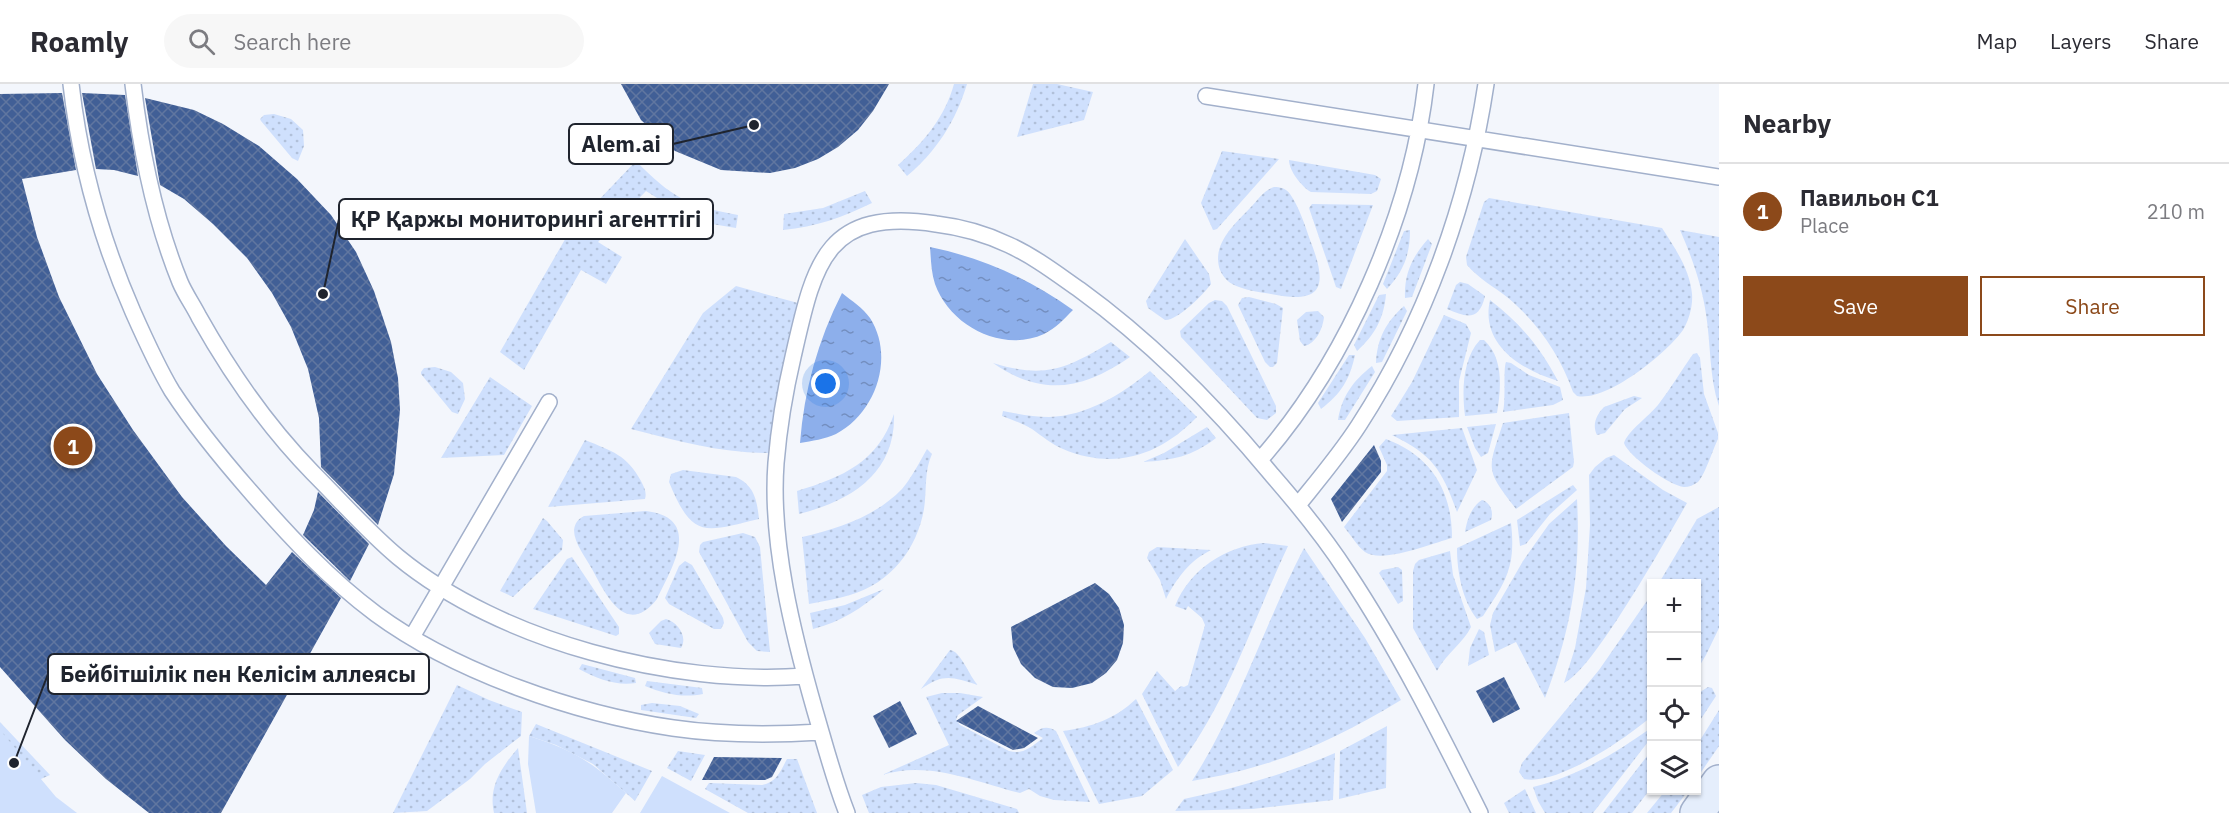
<!DOCTYPE html>
<html lang="en">
<head>
<meta charset="utf-8">
<style>
	body { margin:0; font-family:"IBM Plex Sans",sans-serif; background:#f7f7f7; color:#2b2b33 }
	.controls { position:absolute; right:18px; bottom:18px; display:grid; overflow:hidden; border-radius:0px; box-shadow:0 2px 4px #0004 }
	.controls button { width:54px; height:54px; display:grid; place-items:center; padding:0; border:0; border-bottom:2px solid #e1e1e2; background:#fff; color:#2b2b33; font:30px sans-serif }
	.you { position:absolute; left:826px; top:300px; width:21px; height:21px; margin:-15px; border:4px solid #fff; border-radius:50%; background:#1a73e8; box-shadow:0 0 0 9px #1a73e833 }
	.badge { display:grid; place-items:center; width:39px; height:39px; border-radius:50%; background:#8c491a; color:#fff; font-size:20px; font-weight:700 }
	.pin { position:absolute; translate:-50% -50%; border:3px solid #fff; box-shadow:0 2px 6px #0006 }
	.list { margin:0; padding:0; list-style:none }
	h2 { display:flex; justify-content:space-between; align-items:center; height:78px; margin:0; padding:0 24px; font-size:26px }
	h2 small { font-size:20px; font-weight:400; color:#7c7c81 }
	.list li { display:grid; grid-template-columns:39px 1fr auto; gap:18px; align-items:center; box-sizing:border-box; height:96px; padding:0 24px; border-top:2px solid #e1e1e2 }
	.list b { display:block; font-size:22px; white-space:nowrap }
	.list p { margin:0; font-size:20px; white-space:nowrap; color:#7c7c81 }
	.list em { font-size:20px; font-style:normal; color:#7c7c81 }
	.actions { display:flex; gap:12px; padding:18px 24px }
	.actions a { flex:1; padding:14px 0; border:2px solid #8c491a; border-radius:0px; text-align:center; font-size:21px; color:#8c491a }
	.actions .main { background:#8c491a; color:#fff }
	.icon { flex:none; width:33px; height:33px; fill:none; stroke:currentColor; stroke-width:2; stroke-linecap:round; stroke-linejoin:round }
	.map { position:relative; flex:none; width:1719px; height:729px; overflow:hidden }
	header { display:flex; align-items:center; gap:36px; box-sizing:border-box; height:84px; padding:0 30px; background:#fff; border-bottom:2px solid #e1e1e2 }
	header strong { font-size:28px }
	nav { display:flex; gap:33px; margin-inline-start:auto; font-size:21px }
	.search { width:420px; height:54px; background:#f7f7f7; display:flex; align-items:center; gap:15px; box-sizing:border-box; padding:0 21px; border-radius:33px; color:#7c7c81; font-size:22px }
	main { display:flex }
	aside { flex:1; background:#fff }
	.map>svg:first-child { display:block }
	.grass { fill:url(#grass-dots) }
	.green { fill:#cfe0fd }
	.water { fill:url(#water-ripples) }
	.building { fill:url(#building-cross-hatch) }
	.lines { fill:none; stroke-linecap:round; stroke-linejoin:round }
	.lane-casing { stroke:#a2b0cb; stroke-width:18 }
	.secondary-casing { stroke:#a2b0cb; stroke-width:36 }
	.lane { stroke:#fff; stroke-width:15 }
	.secondary { stroke:#e5eefc; stroke-width:33 }
	.leader { fill:none; stroke:#1f242e; stroke-width:2 }
	.callout-dot { fill:#1f242e; stroke:#fff; stroke-width:2 }
	.callout { fill:#fff; stroke:#1f242e; stroke-width:2 }
	.callout-label { font-size:22px; text-anchor:middle; font-weight:bold; fill:#1f242e }
</style>
</head>
<body>
<header>
<strong>Roamly</strong>
<div class="search"><svg class="icon" aria-label="search" viewBox="0 0 24 24"><circle cx="10" cy="10" r="6"/><path d="M15 15l6 6"/></svg>Search here</div>
<nav><a>Map</a><a>Layers</a><a>Share</a></nav>
</header>
<main>
<div class="map">
<svg width="1719" height="729" viewBox="0 0 1719 729">
	<defs>
		<pattern id="grass-dots" width="8" height="8" patternUnits="userSpaceOnUse" patternTransform="scale(1.5)"><rect width="8" height="8" fill="#cfe0fd"/><path d="M2 2h.1M6 6h.1" fill="none" stroke="#b1c0d9" stroke-width="1.8" stroke-linecap="round"/></pattern>
		<pattern id="water-ripples" width="26" height="14" patternUnits="userSpaceOnUse" patternTransform="scale(1.5)"><rect width="26" height="14" fill="#8dafeb"/><path d="M2 4q2-2 4 0t4 0M15 11q2-2 4 0t4 0" fill="none" stroke="#738ebf"/></pattern>
		<pattern id="building-cross-hatch" width="8" height="8" patternUnits="userSpaceOnUse" patternTransform="scale(1.5)"><rect width="8" height="8" fill="#415f96"/><path d="M0 0l8 8M0 8l8-8" fill="none" stroke="#6076a0"/></pattern>
	</defs>
	<rect width="100%" height="100%" fill="#f3f6fc"/>
	<path class="grass" d="M954,0H967C956,37 936,68 907,92L898,81C924,58 945,33 954,0Z
		M1033,0H1057L1093,8L1084,36L1017,53Z
		M274,30L291,35L303,46L304,62L298,77L292,74L261,37L260,35L264,31Z
		M1222,67L1279,75L1217,145L1213,146L1201,119Z
		M1289,76L1375,91L1381,95L1377,107L1371,110L1311,108C1302,103 1289,87 1289,76Z
		M636,77C671,113 688,122 738,131L736,144L712,140L684,131L646,107L598,158L622,173L606,200L581,186L524,286L500,268L571,145Z
		M1274,103C1280,103 1286,104 1290,110C1299,123 1305,141 1310,156C1328,201 1324,221 1271,210C1260,208 1249,207 1239,203C1230,200 1224,195 1220,186C1211,160 1235,140 1250,124C1257,117 1264,106 1274,103Z
		M865,107L872,119C843,133 816,143 783,146L784,130L823,124Z
		M1489,114L1662,144C1675,164 1690,186 1692,210C1693,222 1689,236 1683,246C1667,269 1607,318 1577,312L1573,308C1560,271 1538,239 1507,213C1494,203 1478,194 1467,181L1466,173L1484,118Z
		M1312,120L1373,121L1341,205L1336,203L1309,124Z
		M1410,146C1410,170 1404,187 1387,205L1383,200L1404,147Z
		M1680,146L1719,153V322C1709,293 1711,261 1706,230C1702,202 1692,173 1680,146Z
		M1185,155L1209,190L1211,200C1204,210 1177,237 1165,236L1148,224L1146,217Z
		M1428,155L1432,160L1412,213L1405,214C1404,190 1412,173 1428,155Z
		M1460,198L1468,200L1485,212C1479,238 1466,233 1447,225L1456,201Z
		M736,202L798,219L783,278L768,369C721,369 677,357 631,345L703,229Z
		M1386,210C1384,234 1375,251 1357,267L1354,261L1379,211Z
		M1249,213L1276,220L1283,224L1277,279L1273,283H1270L1265,278L1238,221L1242,214Z
		M1215,216L1222,217L1227,222L1276,322V329L1267,336L1257,334L1181,253L1180,247L1183,244L1209,219Z
		M1490,216C1520,239 1541,264 1558,297C1521,286 1480,260 1490,216Z
		M1404,222L1407,227L1382,278L1376,279C1377,255 1386,238 1404,222Z
		M1318,227L1324,233C1323,244 1316,260 1304,262L1300,257L1297,236L1306,228Z
		M1444,231L1466,240L1471,249L1459,297V333L1397,337L1391,332L1412,298Z
		M1480,256H1484C1504,274 1501,305 1497,329L1465,332C1462,308 1462,275 1480,256Z
		M1111,258L1130,273C1082,306 1042,313 993,279C1045,295 1066,285 1111,258Z
		M1697,269L1700,274L1704,310L1718,349V355C1713,365 1705,391 1698,398C1694,401 1689,403 1684,403C1670,402 1628,372 1624,359C1628,347 1649,332 1658,321C1671,304 1681,287 1693,270Z
		M1349,271H1355C1350,295 1341,310 1321,325L1318,319Z
		M1506,278L1511,279L1529,291L1560,303L1563,316L1553,321L1503,328C1506,315 1503,285 1506,278Z
		M1372,282L1375,288L1345,336H1338C1342,312 1353,297 1372,282Z
		M435,283L451,288L463,299L465,315L458,330L452,328L421,290V288L424,284Z
		M1150,287L1197,333C1160,371 1115,387 1063,365C1051,360 1042,352 1032,345C1022,339 1012,336 1002,332L1003,327C1018,330 1034,333 1049,333C1087,332 1122,310 1150,287Z
		M490,293L532,322L504,371L441,374Z
		M1634,312L1642,314L1625,325L1605,349L1597,351C1592,341 1596,331 1604,323Z
		M1569,329L1574,378L1573,383L1516,425C1484,384 1488,386 1503,339Z
		M894,330C896,390 850,417 799,430L797,407C843,393 878,378 894,330Z
		M1496,340L1488,369L1481,373L1475,364L1467,343Z
		M1207,343L1216,354C1191,373 1173,376 1143,378L1164,369Z
		M1462,344L1477,386L1457,428C1442,386 1433,371 1392,351Z
		M1386,355C1431,372 1452,406 1452,454C1433,459 1383,480 1365,468C1357,462 1351,451 1344,443L1387,387V381L1379,363Z
		M585,356C612,367 627,371 641,397C644,403 647,408 645,415L548,423Z
		M927,365L932,370C924,387 927,406 924,425C917,465 891,499 850,511C837,515 823,517 809,520L802,453C838,445 876,432 902,405C912,393 919,379 927,365Z
		M1614,371L1663,406L1687,419C1668,452 1593,587 1564,599L1575,564L1586,504L1590,441L1589,391L1595,383L1606,374Z
		M683,386L736,393C755,402 757,417 759,435C704,448 693,456 669,398L671,390Z
		M1573,401L1577,406L1550,430L1526,460L1520,462L1517,436Z
		M1577,415C1581,489 1571,546 1545,614L1516,558L1495,568L1490,541L1493,529L1523,477L1549,440Z
		M1482,416C1490,418 1494,428 1491,436L1465,448C1467,436 1471,423 1482,416Z
		M1719,423V544L1706,571L1697,586L1696,500L1659,499L1697,435Z
		M646,427C704,434 671,485 657,515C626,554 606,511 592,485C586,474 574,459 574,446C575,439 578,435 584,432Z
		M543,434L547,437L563,456L562,466L513,513L500,507Z
		M1511,439C1516,483 1506,497 1483,532L1477,535C1462,516 1457,487 1457,464Z
		M743,449L755,453L760,463L770,568L757,567L748,558L699,468L700,461L703,458Z
		M1264,459L1288,462C1253,536 1228,618 1178,683L1142,610L1157,587L1175,607L1181,602L1184,603L1188,601L1205,541L1202,534L1188,522L1186,526L1175,522C1190,485 1226,462 1264,459Z
		M1157,463L1211,466C1189,477 1177,494 1166,515L1160,496L1147,474L1149,468Z
		M1304,464L1365,554L1401,616C1330,659 1274,683 1192,697C1239,624 1264,541 1304,464Z
		M1450,467L1453,491L1471,543C1464,558 1446,570 1437,587L1413,544V487L1415,480L1419,476Z
		M572,473L619,543V550L616,552L533,525L567,475Z
		M685,477L692,481L723,534L724,539L721,545H714L669,520L665,514L679,482Z
		M1398,483L1402,486L1403,517L1398,520L1379,489L1382,486Z
		M884,505C862,524 841,538 813,545L810,529L845,521Z
		M1651,511V633C1626,654 1558,702 1524,695L1519,688L1522,679L1599,586Z
		M666,535C678,538 688,553 681,564L655,560L649,549L661,537Z
		M1479,545L1484,548L1489,571L1468,582L1470,564Z
		M950,566C961,567 969,592 978,601C952,593 944,589 921,605Z
		M582,580L635,594L636,599C616,602 597,595 579,585Z
		M647,597L702,604L703,610C683,614 664,610 645,602Z
		M457,601L489,616L522,628L521,652L485,680L470,695L427,727L393,729Z
		M1708,603L1712,604L1716,612L1697,641V610Z
		M942,609H960L983,613L958,631L956,636L960,641L1009,667C1023,671 1031,663 1043,654L1034,649C1042,643 1048,642 1056,647L1090,718L1054,716L1040,712L1029,705L1020,709C976,698 928,676 882,691L949,661L926,613Z
		M1136,615L1173,686L1142,712L1099,720L1063,647C1092,643 1115,635 1136,615Z
		M652,619L680,622L699,630L696,634L641,626V621Z
		M1719,626V662L1697,694V661Z
		M0,638L50,691L0,713Z
		M536,640L652,687L635,717L593,680L556,661L529,652Z
		M1387,642L1386,704L1339,715L1340,667Z
		M1651,644V654L1593,729H1545L1538,717L1533,703C1578,692 1614,670 1651,644Z
		M518,664L527,729H494C488,702 502,683 518,664Z
		M678,667L705,671L691,697L667,684Z
		M1651,667V704L1632,729H1603Z
		M1335,669L1333,716L1252,725L1175,727L1184,715C1236,704 1286,690 1335,669Z
		M787,675H797L817,729H748L705,705L709,699L762,701C777,698 780,688 787,675Z
		M916,699L936,701L1017,725L1019,729H869L862,711L881,703Z
		M1525,705L1536,729H1509L1504,719Z
		M1665,707H1688L1671,729H1647Z"/>
	<path class="green" d="M0,646L56,713L77,729H0Z
		M529,652C573,666 592,678 626,709L612,729H536L528,680Z
		M662,692L730,729H640Z"/>
	<path class="water" d="M930,163C983,174 1030,195 1073,226C1064,235 1056,244 1044,250C1002,269 950,242 935,200C931,188 931,175 930,163Z
		M842,209C852,217 863,224 870,234C895,273 876,329 836,350C825,355 812,357 800,359C804,306 818,256 842,209Z"/>
	<path class="building" d="M621,0H889L873,27L858,46L838,63L818,75L795,84L770,89L721,86L675,67L641,36Z
		M62,9L76,86L22,95L37,153L59,213L97,290L133,346L182,413L226,462L266,501L292,468L341,514L221,729H149L106,695L65,656L0,583V10Z
		M82,9L125,11L138,92L114,86L96,85Z
		M145,14L194,26L223,40L259,62L297,95L331,131L356,168L374,207L391,258L398,294L400,326L394,390L378,441L321,383L319,334L308,285L291,243L272,209L247,174L213,140L184,115L160,101Z
		M1374,361L1381,377V388L1342,438L1331,415Z
		M318,408L369,460L350,497L303,451L314,426Z
		M1095,499L1109,510L1119,524L1124,541L1123,559L1117,576L1106,589L1092,599L1072,604L1053,603L1035,594L1021,580L1013,563L1011,543Z
		M1504,593L1520,625L1493,639L1476,607Z
		M900,617L917,650L889,664L873,632Z
		M978,622L1038,654L1024,664L1013,666L956,637Z
		M714,673L782,674L772,693L765,696H702Z"/>
	<g class="lines">
		<defs>
			<path id="lane" d="M71,0C80,80 101,155 133,228C145,255 157,282 172,307C195,342 222,375 250,407C288,451 329,495 376,530C455,588 576,630 673,644C721,651 772,651 821,648
				M133,0C141,68 154,134 180,198C185,210 193,221 199,233C231,290 267,342 313,389C341,417 367,447 398,473C501,558 674,602 805,592
				M1206,12L1719,93
				M1260,376C1347,277 1411,131 1426,0
				M1298,421C1319,395 1341,369 1359,341C1425,239 1468,120 1486,0
				M412,553L549,318
				M847,729C834,696 825,661 815,627C793,550 770,458 776,379C779,343 785,307 793,273C814,181 824,123 936,140C961,143 986,150 1009,161C1035,173 1057,190 1080,206C1153,259 1215,322 1272,391C1299,422 1325,454 1347,488C1398,565 1439,647 1480,729"/>
			<path id="secondary" d="M1697,729L1719,698"/>
		</defs>
		<use href="#lane" class="lane-casing"/>
		<use href="#secondary" class="secondary-casing"/>
		<use href="#lane" class="lane"/>
		<use href="#secondary" class="secondary"/>
	</g>
	<path class="leader" d="M754 41L673 60M323 210L339 135M14 679L48 590"/>
	<g class="callout-dot">
		<circle cx="754" cy="41" r="6"/>
		<circle cx="323" cy="210" r="6"/>
		<circle cx="14" cy="679" r="6"/>
	</g>
	<g class="callout">
		<rect x="569" y="40" width="104" height="40" rx="6"/>
		<rect x="339" y="115" width="374" height="40" rx="6"/>
		<rect x="48" y="570" width="381" height="40" rx="6"/>
	</g>
	<g class="callout-label">
		<text x="621" y="68">Alem.ai</text>
		<text x="526" y="143">ҚР Қаржы мониторингі агенттігі</text>
		<text x="238" y="598">Бейбітшілік пен Келісім аллеясы</text>
	</g>
</svg>
<div class="controls">
<button>+</button>
<button>−</button>
<button><svg class="icon" aria-label="locate" viewBox="0 0 24 24"><circle cx="12" cy="12" r="6"/><path d="M12 2v4M12 18v4M2 12h4M18 12h4"/></svg></button>
<button><svg class="icon" aria-label="layers" viewBox="0 0 24 24"><path d="M12 4l9 5-9 5-9-5zM3 14l9 5 9-5"/></svg></button>
</div>
<div class="you"></div>
<div class="pin badge" style="left:73px;top:362px">1</div>
</div>
<aside>
<h2>Nearby<small></small></h2>
<ul class="list">
<li><span class="badge">1</span><div><b>Павильон С1</b><p>Place</p></div><em>210 m</em></li>
</ul>
<div class="actions"><a class="main">Save</a><a>Share</a></div>
</aside>
</main>
</body>
</html>
